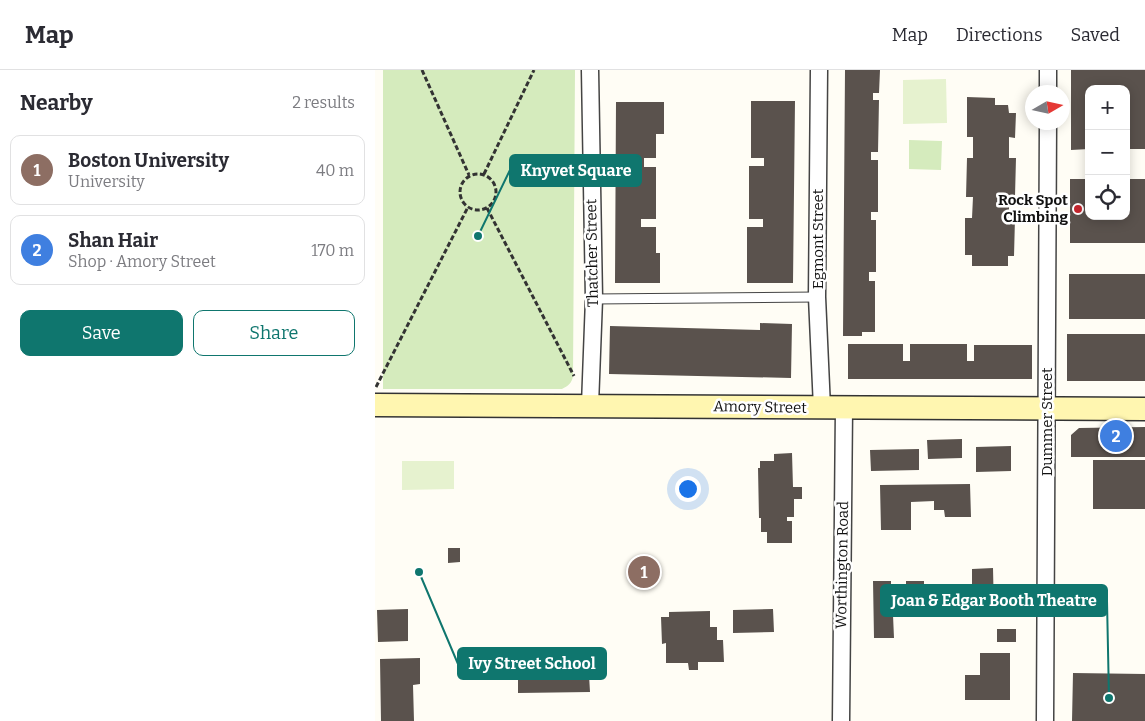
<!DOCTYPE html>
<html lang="en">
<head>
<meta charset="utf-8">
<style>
	body { margin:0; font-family:Bitter,serif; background:#f2f2f3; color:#2b2b33 }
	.controls { position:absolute; right:15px; top:15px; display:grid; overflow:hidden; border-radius:10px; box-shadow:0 2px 12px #0003 }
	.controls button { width:45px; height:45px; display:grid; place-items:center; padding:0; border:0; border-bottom:1px solid #e1e1e2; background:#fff; color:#2b2b33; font:25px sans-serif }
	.compass { position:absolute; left:650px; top:15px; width:45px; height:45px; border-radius:50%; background:#fff; box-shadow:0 2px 12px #0003; rotate:81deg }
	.you { position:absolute; left:312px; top:418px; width:18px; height:18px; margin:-12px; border:4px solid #fff; border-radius:50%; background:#1a73e8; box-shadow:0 0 0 8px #1a73e833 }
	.badge { display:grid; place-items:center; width:32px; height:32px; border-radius:50%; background:#0f766e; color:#fff; font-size:16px; font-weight:700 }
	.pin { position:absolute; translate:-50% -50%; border:2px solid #fff; box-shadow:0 1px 5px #0006 }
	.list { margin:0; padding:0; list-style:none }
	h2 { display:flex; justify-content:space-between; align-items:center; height:65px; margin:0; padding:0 20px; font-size:21px }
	h2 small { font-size:16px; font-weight:400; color:#7c7c81 }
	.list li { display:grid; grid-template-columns:32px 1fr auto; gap:15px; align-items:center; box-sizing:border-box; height:70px; margin:0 10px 10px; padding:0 10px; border:1px solid #e1e1e2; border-radius:10px }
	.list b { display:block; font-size:19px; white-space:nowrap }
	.list p { margin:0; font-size:16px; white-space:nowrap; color:#7c7c81 }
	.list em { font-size:16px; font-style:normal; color:#7c7c81 }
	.actions { display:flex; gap:10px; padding:15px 20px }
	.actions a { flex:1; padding:11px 0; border:1px solid #0f766e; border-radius:10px; text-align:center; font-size:18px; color:#0f766e }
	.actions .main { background:#0f766e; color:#fff }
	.icon { flex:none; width:28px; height:28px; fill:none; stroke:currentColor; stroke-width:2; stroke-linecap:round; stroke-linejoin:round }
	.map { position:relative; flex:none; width:770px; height:651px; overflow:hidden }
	header { display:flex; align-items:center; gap:30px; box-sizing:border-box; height:70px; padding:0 25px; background:#fff; border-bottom:1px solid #e1e1e2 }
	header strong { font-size:24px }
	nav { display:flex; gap:28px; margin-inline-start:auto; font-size:18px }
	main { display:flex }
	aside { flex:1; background:#fff }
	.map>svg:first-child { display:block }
	.green { fill:#d5ebbd }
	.pitch { fill:#e6f2cf }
	.building { fill:#5a524d }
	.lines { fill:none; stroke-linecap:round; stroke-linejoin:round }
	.lane-casing { stroke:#444; stroke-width:11 }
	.street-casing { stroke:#444; stroke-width:19 }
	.secondary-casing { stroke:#333; stroke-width:25 }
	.path { stroke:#333; stroke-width:3; stroke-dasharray:5 2.5; stroke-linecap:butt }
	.lane { stroke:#fff; stroke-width:9 }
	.street { stroke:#fff; stroke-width:16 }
	.secondary { stroke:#fff6b0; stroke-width:22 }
	.poi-dot { fill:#c4262e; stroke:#fff; stroke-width:2 }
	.labels { text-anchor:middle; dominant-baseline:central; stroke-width:5; stroke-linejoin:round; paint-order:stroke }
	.poi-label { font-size:15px; font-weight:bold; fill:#111; stroke:#fff; text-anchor:end }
	.street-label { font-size:15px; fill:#111; stroke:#fff }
	.leader { fill:none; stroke:#0f766e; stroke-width:2 }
	.callout-dot { fill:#0f766e; stroke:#fff; stroke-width:2 }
	.callout { fill:#0f766e; stroke:#0f766e; stroke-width:2 }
	.callout-label { font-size:16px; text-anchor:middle; font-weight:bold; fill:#fff }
</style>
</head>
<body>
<header>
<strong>Map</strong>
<nav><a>Map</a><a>Directions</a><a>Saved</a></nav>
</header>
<main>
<aside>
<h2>Nearby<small>2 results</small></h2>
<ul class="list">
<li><span class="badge" style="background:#8d6e63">1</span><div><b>Boston University</b><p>University</p></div><em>40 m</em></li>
<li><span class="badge" style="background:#3f7fe0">2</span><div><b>Shan Hair</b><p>Shop · Amory Street</p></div><em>170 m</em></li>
</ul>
<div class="actions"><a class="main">Save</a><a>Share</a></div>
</aside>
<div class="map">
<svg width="770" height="651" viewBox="0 0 770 651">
	<rect width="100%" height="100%" fill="#fffdf5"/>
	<path class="green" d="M8,0H200L198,306C197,313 193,316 187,319H8Z
		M534,70L567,71L566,100L534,99Z"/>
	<path class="pitch" d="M571,9L572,53L528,54V10Z
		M27,391H79V419L27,420Z"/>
	<path class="building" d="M470,0H505L504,23H498V30H504L503,82H496V90H503V142H496V150H501V202H494V211H500V262H487V266H468Z
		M696,0H770V79H751V19H714V79L696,80Z
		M592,27L620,28V35H633L634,43H641L640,68L634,67V88H641L640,126H634V148H640L639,186H633V196H597V185H590V148H597L598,127H591L592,88H598V67H592Z
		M376,31H420L418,213H372V157H388V149H374V96H389V88H376Z
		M241,32H289V64H281V88H269V97H281V149H266V157H281V183H285V213H240Z
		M695,109H714V146H751V109H770V173H695Z
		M694,204H770V249H694Z
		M385,253L417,254L416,308L234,304L235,256L385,260Z
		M692,264H770V311H692Z
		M473,274H528V291H535V274H592V291H599V275H657V309H473Z
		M770,357V387H696V365L704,358Z
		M587,369V388L553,389L552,370Z
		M636,376V401L601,402V377Z
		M544,379V400L496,401L495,380Z
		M417,383L418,417H427V429H419V447H412V451H417V473H392V462H386V448H384L383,398H385V391H399V384Z
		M718,390H770V439H718Z
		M595,414L596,447H570L569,440H559V431L536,432V460H506L505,415Z
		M73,478H85V492L73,493Z
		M618,498L619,543H597V499Z
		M498,511H516V524L531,523V511H549V545H518L519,568H499Z
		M33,539V571L3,572L2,540Z
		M398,539L399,562L358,563V540Z
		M335,541V557H342V570H348L349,592H323V600H314L313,593H291V573L287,574L286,547H294V542Z
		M622,559H641V572H622Z
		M605,583H635V630H590V605H605Z
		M45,588V614L38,615L39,651H6L5,589Z
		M170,593H174L177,597L178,609H191V606L214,605L215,622L143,623V597H168Z
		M698,603L770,604V651H697Z"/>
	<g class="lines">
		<defs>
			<path id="lane" d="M219,229L442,227"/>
			<path id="street" d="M215,0L219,229L215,335
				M444,0L442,227L447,338
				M673,0V22
				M466,651L469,338
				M670,651L673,52"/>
			<path id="secondary" d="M0,335L770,339"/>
		</defs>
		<use href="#lane" class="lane-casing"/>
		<use href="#street" class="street-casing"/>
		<use href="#secondary" class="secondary-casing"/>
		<path class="path" d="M47,0L94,105
			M85 122a18 18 0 1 1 36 0a18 18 0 1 1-36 0Z
			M109,104L159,0
			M112,138L199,306
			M1,317L93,137"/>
		<use href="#lane" class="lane"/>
		<use href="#street" class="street"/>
		<use href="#secondary" class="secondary"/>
	</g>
	<circle class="poi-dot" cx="703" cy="139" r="5"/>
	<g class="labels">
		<g class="poi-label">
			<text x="693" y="130">Rock Spot<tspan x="693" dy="17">Climbing</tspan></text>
		</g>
		<g class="street-label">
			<text transform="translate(443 169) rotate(-90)">Egmont Street</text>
			<text transform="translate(217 183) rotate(-91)">Thatcher Street</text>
			<text transform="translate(385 337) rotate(1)">Amory Street</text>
			<text transform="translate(672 352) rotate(-90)">Dummer Street</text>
			<text transform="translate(467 495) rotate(-89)">Worthington Road</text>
		</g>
	</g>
	<path class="leader" d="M103 166L135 100M734 628L732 531M44 502L83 594"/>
	<g class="callout-dot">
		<circle cx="103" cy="166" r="5"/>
		<circle cx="734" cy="628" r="5"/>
		<circle cx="44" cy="502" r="5"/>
	</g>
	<g class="callout">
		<rect x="135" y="85" width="131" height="31" rx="5"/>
		<rect x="506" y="515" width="226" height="31" rx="5"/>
		<rect x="83" y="578" width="148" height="31" rx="5"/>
	</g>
	<g class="callout-label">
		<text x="201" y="106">Knyvet Square</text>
		<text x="619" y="536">Joan &amp; Edgar Booth Theatre</text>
		<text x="157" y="599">Ivy Street School</text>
	</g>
</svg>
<div class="controls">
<button>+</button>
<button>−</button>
<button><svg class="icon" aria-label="locate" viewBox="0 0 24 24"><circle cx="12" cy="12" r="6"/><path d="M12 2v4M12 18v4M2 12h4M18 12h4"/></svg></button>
</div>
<svg class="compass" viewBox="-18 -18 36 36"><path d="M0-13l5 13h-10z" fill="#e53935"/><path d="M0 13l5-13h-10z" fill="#7c7c81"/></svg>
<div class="you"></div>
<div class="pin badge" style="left:269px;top:502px;background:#8d6e63">1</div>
<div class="pin badge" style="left:741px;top:366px;background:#3f7fe0">2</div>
</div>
</main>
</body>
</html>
